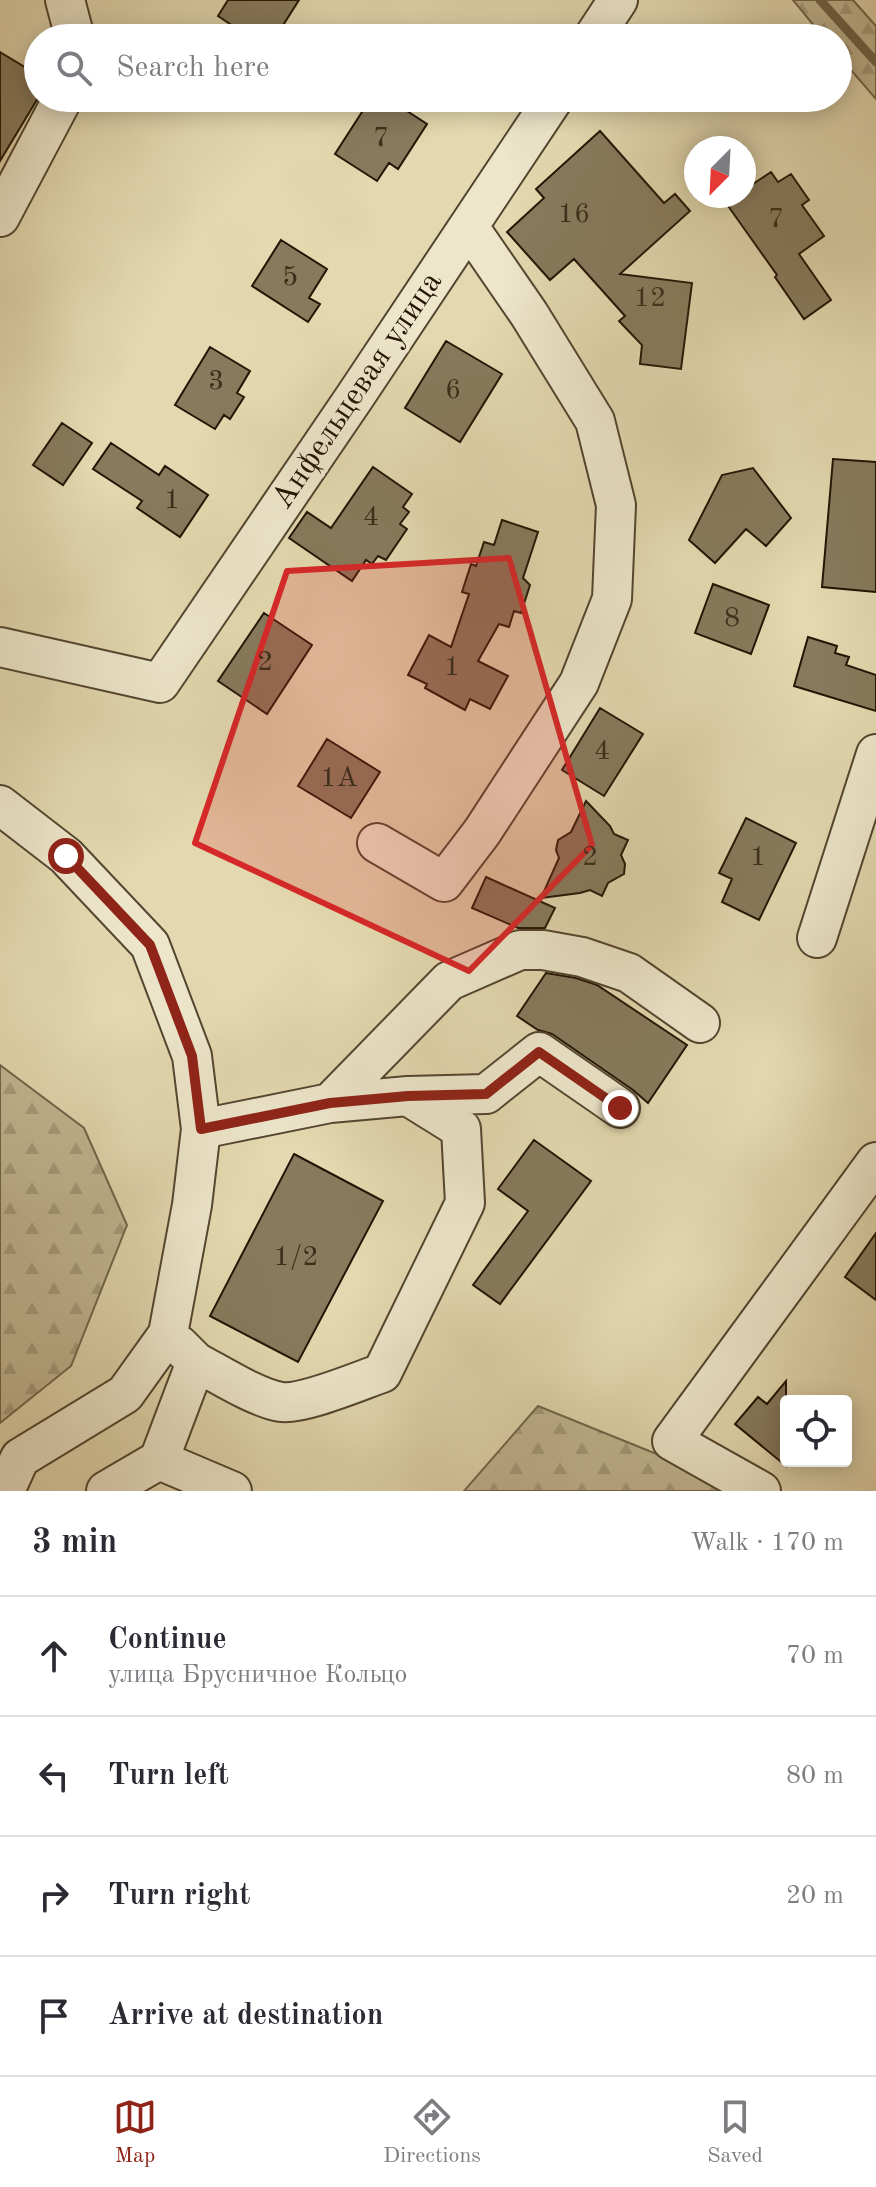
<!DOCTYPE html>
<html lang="en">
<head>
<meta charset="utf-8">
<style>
	body { margin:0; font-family:"Old Standard TT",serif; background:#f2f2f3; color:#2b2b33 }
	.controls { position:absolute; right:24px; bottom:24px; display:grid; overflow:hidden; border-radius:8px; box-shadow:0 4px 20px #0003 }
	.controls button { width:72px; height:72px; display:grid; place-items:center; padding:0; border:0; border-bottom:2px solid #e1e1e2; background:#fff; color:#2b2b33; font:40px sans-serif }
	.compass { position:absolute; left:684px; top:136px; width:72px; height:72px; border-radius:50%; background:#fff; box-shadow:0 4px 20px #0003; rotate:204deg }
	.stop { position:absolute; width:24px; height:24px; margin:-18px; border:6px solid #8f2418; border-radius:50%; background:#fff }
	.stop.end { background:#8f2418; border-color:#fff; box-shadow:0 2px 8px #0008 }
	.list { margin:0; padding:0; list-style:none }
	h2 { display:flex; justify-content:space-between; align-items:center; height:104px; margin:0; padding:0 32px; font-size:34px }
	h2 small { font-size:26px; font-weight:400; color:#7c7c81 }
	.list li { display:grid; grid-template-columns:52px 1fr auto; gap:24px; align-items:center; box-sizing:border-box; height:120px; padding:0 32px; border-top:2px solid #e1e1e2 }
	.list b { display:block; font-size:30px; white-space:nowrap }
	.list p { margin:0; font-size:26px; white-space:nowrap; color:#7c7c81 }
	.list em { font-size:26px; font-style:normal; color:#7c7c81 }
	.icon { flex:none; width:44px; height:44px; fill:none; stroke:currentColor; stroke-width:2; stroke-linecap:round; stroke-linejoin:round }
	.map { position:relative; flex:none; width:876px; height:1491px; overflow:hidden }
	.search { position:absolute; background:#fff; box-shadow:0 4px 20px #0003; left:24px; right:24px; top:24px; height:88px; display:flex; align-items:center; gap:20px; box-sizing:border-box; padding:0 28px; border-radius:44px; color:#7c7c81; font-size:30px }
	.sheet { height:584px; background:#fff }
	nav { display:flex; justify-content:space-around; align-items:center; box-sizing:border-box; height:112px; border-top:2px solid #e1e1e2; background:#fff; font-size:22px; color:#7c7c81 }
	nav a { display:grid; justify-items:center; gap:4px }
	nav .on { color:#8f2418 }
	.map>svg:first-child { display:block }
	.forest { fill:url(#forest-firs); stroke:#72664c; stroke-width:2 }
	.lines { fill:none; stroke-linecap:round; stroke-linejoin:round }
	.stream { stroke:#6f6248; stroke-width:9 }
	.building { fill:#877a5d; stroke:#231505; stroke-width:2 }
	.minor-casing { stroke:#534630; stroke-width:42 }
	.minor { stroke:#ede6cb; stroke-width:38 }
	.route { stroke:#8f2418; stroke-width:10 }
	.marked { fill:#d62828; fill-opacity:0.2; stroke:#d62828; stroke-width:6; stroke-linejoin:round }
	.labels { text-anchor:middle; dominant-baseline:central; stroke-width:8; stroke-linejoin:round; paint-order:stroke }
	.number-label { font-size:28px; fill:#3c2e1b }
	.street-label { font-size:32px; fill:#231505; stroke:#ede6cb }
</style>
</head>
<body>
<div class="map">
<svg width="876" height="1491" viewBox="0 0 876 1491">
	<defs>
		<pattern id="forest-firs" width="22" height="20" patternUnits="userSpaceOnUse" patternTransform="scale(2)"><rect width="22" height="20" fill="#c2b792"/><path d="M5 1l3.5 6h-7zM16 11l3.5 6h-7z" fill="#a69c7c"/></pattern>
	</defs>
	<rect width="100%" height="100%" fill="#e3d8af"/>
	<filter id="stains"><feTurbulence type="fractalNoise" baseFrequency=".0025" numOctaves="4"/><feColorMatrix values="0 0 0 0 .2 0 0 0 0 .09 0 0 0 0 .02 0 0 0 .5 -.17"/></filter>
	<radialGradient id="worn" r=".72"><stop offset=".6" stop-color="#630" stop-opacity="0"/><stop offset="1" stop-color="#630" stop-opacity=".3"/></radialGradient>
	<path class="forest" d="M793,0H853L876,26V99L838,55V38H824Z
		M0,1065L84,1128L127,1225L71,1366L0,1423Z
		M538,1406L748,1491H464Z"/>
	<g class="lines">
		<path class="stream" d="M820,0L876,62"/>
	</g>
	<path class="building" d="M228,0H299L275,38H251L218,16Z
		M0,52L38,75V98L0,161Z
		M371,98H387L427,124L398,169L389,163L377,181L335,154Z
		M600,131L664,203L675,194L690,211L620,274L692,283L681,369L640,364L642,345L619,321L625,316L574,259L550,280L507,232L544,198L536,189Z
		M771,172L778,182L791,174L809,200L802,205L824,236L799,254L831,300L804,319L775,277L777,275L726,203L736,196H744V190Z
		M281,240L327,269L309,298L320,304L308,322L252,286Z
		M446,341L502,374L460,442L405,408Z
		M210,347L250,371L237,393L244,397L230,419L224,415L215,429L175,405Z
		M62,423L92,443L63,485L33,465Z
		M111,443L159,475L165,466L208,495L180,537L137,508L142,501L93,469Z
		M833,459L876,462V592L822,587Z
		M373,467L412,494L403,507L409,512L400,524L407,529L386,560L378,556L372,564L366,560L352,581L289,538L307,512L331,528Z
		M753,468L791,518L766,546L746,529L715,563L689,540L722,475Z
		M502,520L538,532L523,578L530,585L521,613L514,611L509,627L499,624L478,661L508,676L490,709L470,699L465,710L425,688L427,684L408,675L429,635L451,647L469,594L462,592L471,564L476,566L484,542L494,545Z
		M713,584L769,605L751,654L695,633Z
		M264,613L312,645L267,714L218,681Z
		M808,637L837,646L835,653L849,657L846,665L876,675V711L794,686Z
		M600,708L643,734L604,796L562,770Z
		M327,739L380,772L351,818L298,786Z
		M586,801L610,826L614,834L628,840L621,855L625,864L624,874L608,883L602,896L590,890L580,893L541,898L559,858L556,850L558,840L571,832Z
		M746,818L796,843L759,920L722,902L732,879L719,873Z
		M486,877L555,908L545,928H518L472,908Z
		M546,973L576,978L597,985L687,1045L648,1103L633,1090L552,1034L538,1030L517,1016Z
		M534,1140L591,1181L500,1304L473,1285L528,1211L498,1189Z
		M294,1154L383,1201L298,1362L210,1316Z
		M876,1233V1300L845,1277Z
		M786,1381V1466L735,1424L758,1397L767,1404Z"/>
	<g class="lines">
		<defs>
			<path id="minor" d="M65,0L75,38
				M593,38L618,0
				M0,217L63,98
				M0,647L160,683L354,398L554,98
				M0,805L66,856L150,945L192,1056L201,1129L192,1205L168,1334L125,1394L20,1458L5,1491
				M377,843L444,882L482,832L579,683L612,599L616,505L595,421L529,314L469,227
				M817,938L876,754
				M408,1096L486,1094L539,1052L620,1108
				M330,1103L449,981L520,950H543L582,957L629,973L700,1023
				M179,1345L196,1362L159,1460L232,1491
				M196,1362C219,1374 256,1398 281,1402C303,1405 359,1381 382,1373L465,1203L461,1129L408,1096L330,1103L201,1129
				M106,1491L159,1460
				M761,1491L672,1441L876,1162"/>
		</defs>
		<use href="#minor" class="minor-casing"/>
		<use href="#minor" class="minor"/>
	</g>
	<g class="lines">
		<path class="route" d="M66,856L150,945L192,1056L201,1129L330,1103L408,1096L486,1094L539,1052L620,1108"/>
	</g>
	<path class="marked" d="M509,558L592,845L469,971L195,843L287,571Z"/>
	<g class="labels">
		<g class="number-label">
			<text x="381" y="139">7</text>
			<text x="574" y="215">16</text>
			<text x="776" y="220">7</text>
			<text x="290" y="278">5</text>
			<text x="650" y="299">12</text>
			<text x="216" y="382">3</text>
			<text x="453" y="391">6</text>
			<text x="172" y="501">1</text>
			<text x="371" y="518">4</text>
			<text x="732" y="619">8</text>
			<text x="265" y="663">2</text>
			<text x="452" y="668">1</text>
			<text x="602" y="752">4</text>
			<text x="339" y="779">1А</text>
			<text x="590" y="858">2</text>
			<text x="758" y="858">1</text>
			<text x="296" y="1258">1/2</text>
		</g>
		<g class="street-label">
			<text transform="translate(358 391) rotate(-56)">Анфельцевая улица</text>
		</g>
	</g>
	<rect width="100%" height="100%" filter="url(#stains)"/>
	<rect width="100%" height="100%" fill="url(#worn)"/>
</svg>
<div class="controls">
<button><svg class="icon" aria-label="locate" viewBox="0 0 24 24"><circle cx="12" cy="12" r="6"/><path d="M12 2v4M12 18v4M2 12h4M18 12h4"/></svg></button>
</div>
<svg class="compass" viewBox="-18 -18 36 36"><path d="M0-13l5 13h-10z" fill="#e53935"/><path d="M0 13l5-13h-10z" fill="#7c7c81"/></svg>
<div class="stop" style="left:66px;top:856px"></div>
<div class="stop end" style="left:620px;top:1108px"></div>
<div class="search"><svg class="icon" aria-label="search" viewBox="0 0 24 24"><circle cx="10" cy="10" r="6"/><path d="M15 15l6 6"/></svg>Search here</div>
</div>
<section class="sheet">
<h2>3 min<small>Walk · 170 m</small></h2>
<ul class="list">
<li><svg class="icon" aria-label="ahead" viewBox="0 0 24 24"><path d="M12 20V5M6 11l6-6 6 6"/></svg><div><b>Continue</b><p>улица Брусничное Кольцо</p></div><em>70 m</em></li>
<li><svg class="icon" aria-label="left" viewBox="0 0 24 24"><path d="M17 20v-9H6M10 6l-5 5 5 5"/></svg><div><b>Turn left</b></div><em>80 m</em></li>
<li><svg class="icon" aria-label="right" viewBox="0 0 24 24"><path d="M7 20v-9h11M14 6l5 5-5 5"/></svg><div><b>Turn right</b></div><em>20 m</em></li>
<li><svg class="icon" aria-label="arrive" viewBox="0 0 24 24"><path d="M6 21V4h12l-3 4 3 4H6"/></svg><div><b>Arrive at destination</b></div></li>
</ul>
</section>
<nav>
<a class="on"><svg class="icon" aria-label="map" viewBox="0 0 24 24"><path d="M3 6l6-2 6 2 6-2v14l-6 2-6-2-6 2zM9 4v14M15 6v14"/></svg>Map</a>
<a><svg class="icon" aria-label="directions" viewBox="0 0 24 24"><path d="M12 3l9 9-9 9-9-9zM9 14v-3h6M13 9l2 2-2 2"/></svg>Directions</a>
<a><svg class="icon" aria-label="saved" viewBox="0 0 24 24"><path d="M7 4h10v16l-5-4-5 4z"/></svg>Saved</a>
</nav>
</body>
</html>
